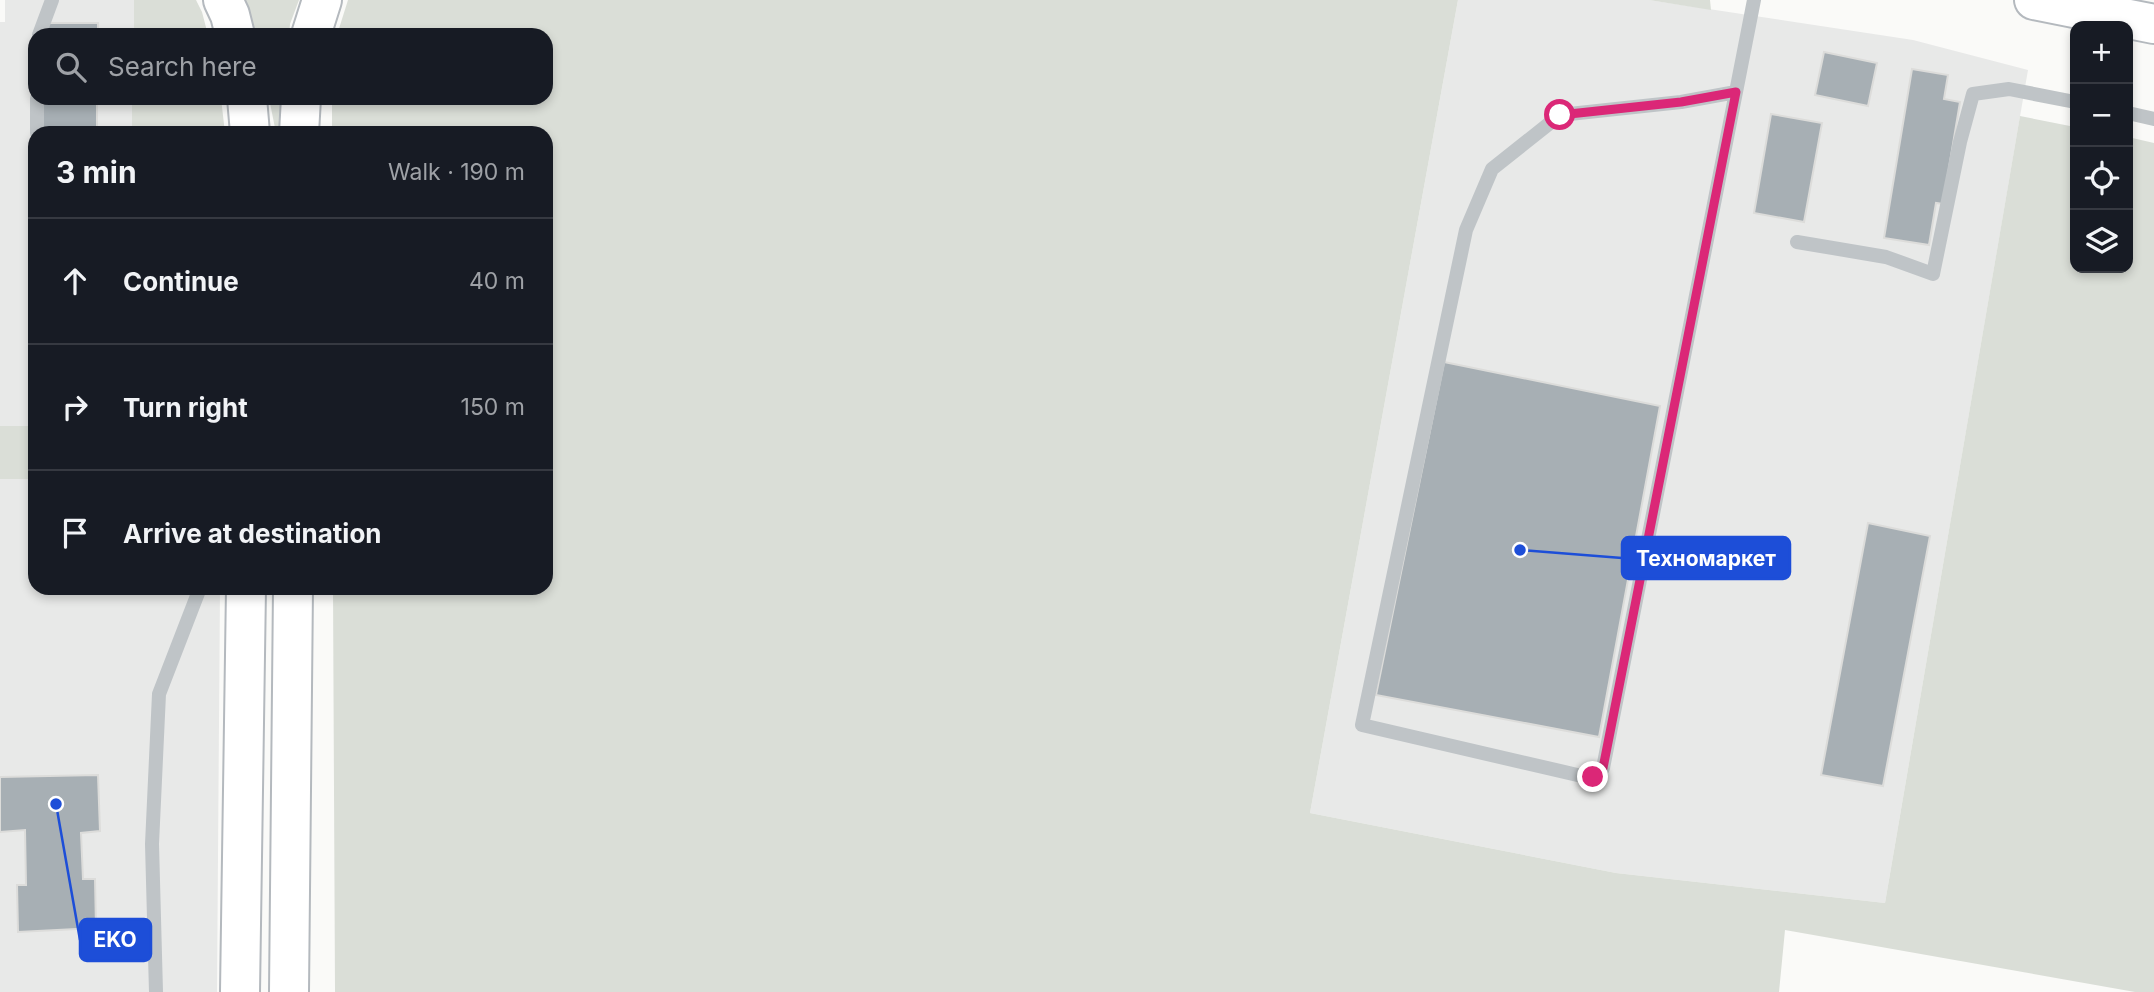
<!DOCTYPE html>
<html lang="en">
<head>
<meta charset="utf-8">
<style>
	body { margin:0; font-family:Inter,sans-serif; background:#20242c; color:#f1f3f6 }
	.controls { position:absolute; right:21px; top:21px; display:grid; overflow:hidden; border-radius:14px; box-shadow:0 4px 10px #0003 }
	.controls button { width:63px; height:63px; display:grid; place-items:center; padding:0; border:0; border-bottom:2px solid #363941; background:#171b24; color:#f1f3f6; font:35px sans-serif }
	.stop { position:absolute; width:21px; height:21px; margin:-16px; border:5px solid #db2777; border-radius:50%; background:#fff }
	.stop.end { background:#db2777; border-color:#fff; box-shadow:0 2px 7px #0008 }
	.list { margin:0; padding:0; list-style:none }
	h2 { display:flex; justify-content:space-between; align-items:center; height:91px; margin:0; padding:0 28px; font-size:30px }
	h2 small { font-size:23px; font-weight:400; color:#9ea1a6 }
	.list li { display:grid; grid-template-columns:46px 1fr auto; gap:21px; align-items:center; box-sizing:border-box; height:126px; padding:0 28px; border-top:2px solid #363941 }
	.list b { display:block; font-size:26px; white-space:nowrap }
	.list em { font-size:23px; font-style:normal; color:#9ea1a6 }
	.icon { flex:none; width:38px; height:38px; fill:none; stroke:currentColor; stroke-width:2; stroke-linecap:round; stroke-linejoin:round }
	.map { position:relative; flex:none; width:2154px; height:992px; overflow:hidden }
	.search { position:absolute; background:#171b24; box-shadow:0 4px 10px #0003; left:28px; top:28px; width:525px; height:77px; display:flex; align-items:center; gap:18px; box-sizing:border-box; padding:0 24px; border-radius:21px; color:#9ea1a6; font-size:26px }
	.panel { position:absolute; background:#171b24; box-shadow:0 4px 10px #0003; left:28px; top:126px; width:525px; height:469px; border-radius:21px }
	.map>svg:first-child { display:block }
	.built { fill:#e8e9e8 }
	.green { fill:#daded7 }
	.building { fill:#a7afb4; stroke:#dcdcda; stroke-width:2 }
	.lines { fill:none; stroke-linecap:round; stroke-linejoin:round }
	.secondary-casing { stroke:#b4b9be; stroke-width:42 }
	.lane { stroke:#bfc4c7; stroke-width:14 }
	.secondary { stroke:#fff; stroke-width:38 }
	.route { stroke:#db2777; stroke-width:9 }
	.leader { fill:none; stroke:#1d4ed8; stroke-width:2.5 }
	.callout-dot { fill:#1d4ed8; stroke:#fff; stroke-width:2.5 }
	.callout { fill:#1d4ed8; stroke:#1d4ed8; stroke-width:2.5 }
	.callout-label { font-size:21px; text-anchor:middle; font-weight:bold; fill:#fff }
</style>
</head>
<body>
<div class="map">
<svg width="2154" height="992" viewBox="0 0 2154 992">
	<rect width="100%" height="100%" fill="#fafaf8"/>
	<path class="built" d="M5,0H134V35H35V98H132V133H35V426H0V22H5Z
		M1458,0H1649L1913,40L2028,70L1885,903L1616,873L1310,813Z
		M0,479H35V588H220L217,992H0Z"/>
	<path class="green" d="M134,0H196L202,12L208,35H134Z
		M244,0H299L290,24L289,35H255L251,17Z
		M348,0H1458L1310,813L1616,873L1885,903L2020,116L2075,127V268H2128V137L2154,143V992H2135L1785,930L1779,992H335L333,588H546V133H332V98H546V35H337Z
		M1649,0H1710L1711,10Z
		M132,98H221L225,133H132Z
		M269,98H284L281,133H276Z
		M0,426H35V479H0Z"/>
	<path class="building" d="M42,23H98V35H42Z
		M1824,52L1877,63L1868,106L1815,95Z
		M1912,69L1948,75L1944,99L1960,102L1943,204L1936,203L1929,245L1884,238Z
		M42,98H97V133H41Z
		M1771,114L1822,123L1804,222L1754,213Z
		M1444,362L1660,406L1599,737L1376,695Z
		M1868,523L1930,536L1883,786L1821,775Z
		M98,775L100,831L81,833L83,879H95L96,928L18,932L17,885H26L25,830L0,832V777Z"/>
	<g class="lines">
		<defs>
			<path id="secondary" d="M223,0L230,15L235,35
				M2034,0L2154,24
				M311,35L322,0
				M247,98L250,133
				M299,133L301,98
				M240,992L246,588
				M289,992L293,588"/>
		</defs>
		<use href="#secondary" class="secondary-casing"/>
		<path class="lane" d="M39,35L52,0
			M1736,92L1681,102L1560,115L1492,169L1466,230L1362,725L1586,777L1599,774L1603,768L1736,92L1754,0
			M37,98V133
			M2128,113L2154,119
			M1797,242L1886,257L1933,274L1960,142L1973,94L2009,89L2075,102
			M156,992L152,844L159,694L200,588"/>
		<use href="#secondary" class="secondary"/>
	</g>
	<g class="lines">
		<path class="route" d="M1560,115L1681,102L1736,92L1603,768L1599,774L1593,777"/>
	</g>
	<path class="leader" d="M1520 550L1622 558M56 804L80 940"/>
	<g class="callout-dot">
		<circle cx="1520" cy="550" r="7"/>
		<circle cx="56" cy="804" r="7"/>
	</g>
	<g class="callout">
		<rect x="1622" y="537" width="168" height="42" rx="7"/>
		<rect x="80" y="919" width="71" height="42" rx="7"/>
	</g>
	<g class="callout-label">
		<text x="1706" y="566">Техномаркет</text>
		<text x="115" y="947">EKO</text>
	</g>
</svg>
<div class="controls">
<button>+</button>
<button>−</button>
<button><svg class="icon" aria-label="locate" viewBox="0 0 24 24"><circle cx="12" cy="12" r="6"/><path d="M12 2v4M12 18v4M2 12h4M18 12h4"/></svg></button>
<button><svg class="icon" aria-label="layers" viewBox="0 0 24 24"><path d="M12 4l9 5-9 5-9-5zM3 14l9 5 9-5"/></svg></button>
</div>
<div class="stop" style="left:1560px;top:115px"></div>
<div class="stop end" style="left:1593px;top:777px"></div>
<div class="search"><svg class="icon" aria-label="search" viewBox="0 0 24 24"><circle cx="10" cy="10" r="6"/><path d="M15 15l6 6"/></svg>Search here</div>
<section class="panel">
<h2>3 min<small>Walk · 190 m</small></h2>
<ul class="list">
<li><svg class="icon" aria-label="ahead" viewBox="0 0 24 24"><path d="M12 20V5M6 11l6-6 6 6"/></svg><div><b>Continue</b></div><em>40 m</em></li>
<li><svg class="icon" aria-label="right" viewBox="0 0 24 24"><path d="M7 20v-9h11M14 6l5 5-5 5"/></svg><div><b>Turn right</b></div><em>150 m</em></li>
<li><svg class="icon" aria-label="arrive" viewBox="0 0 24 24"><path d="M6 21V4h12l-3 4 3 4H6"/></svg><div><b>Arrive at destination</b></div></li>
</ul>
</section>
</div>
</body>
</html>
